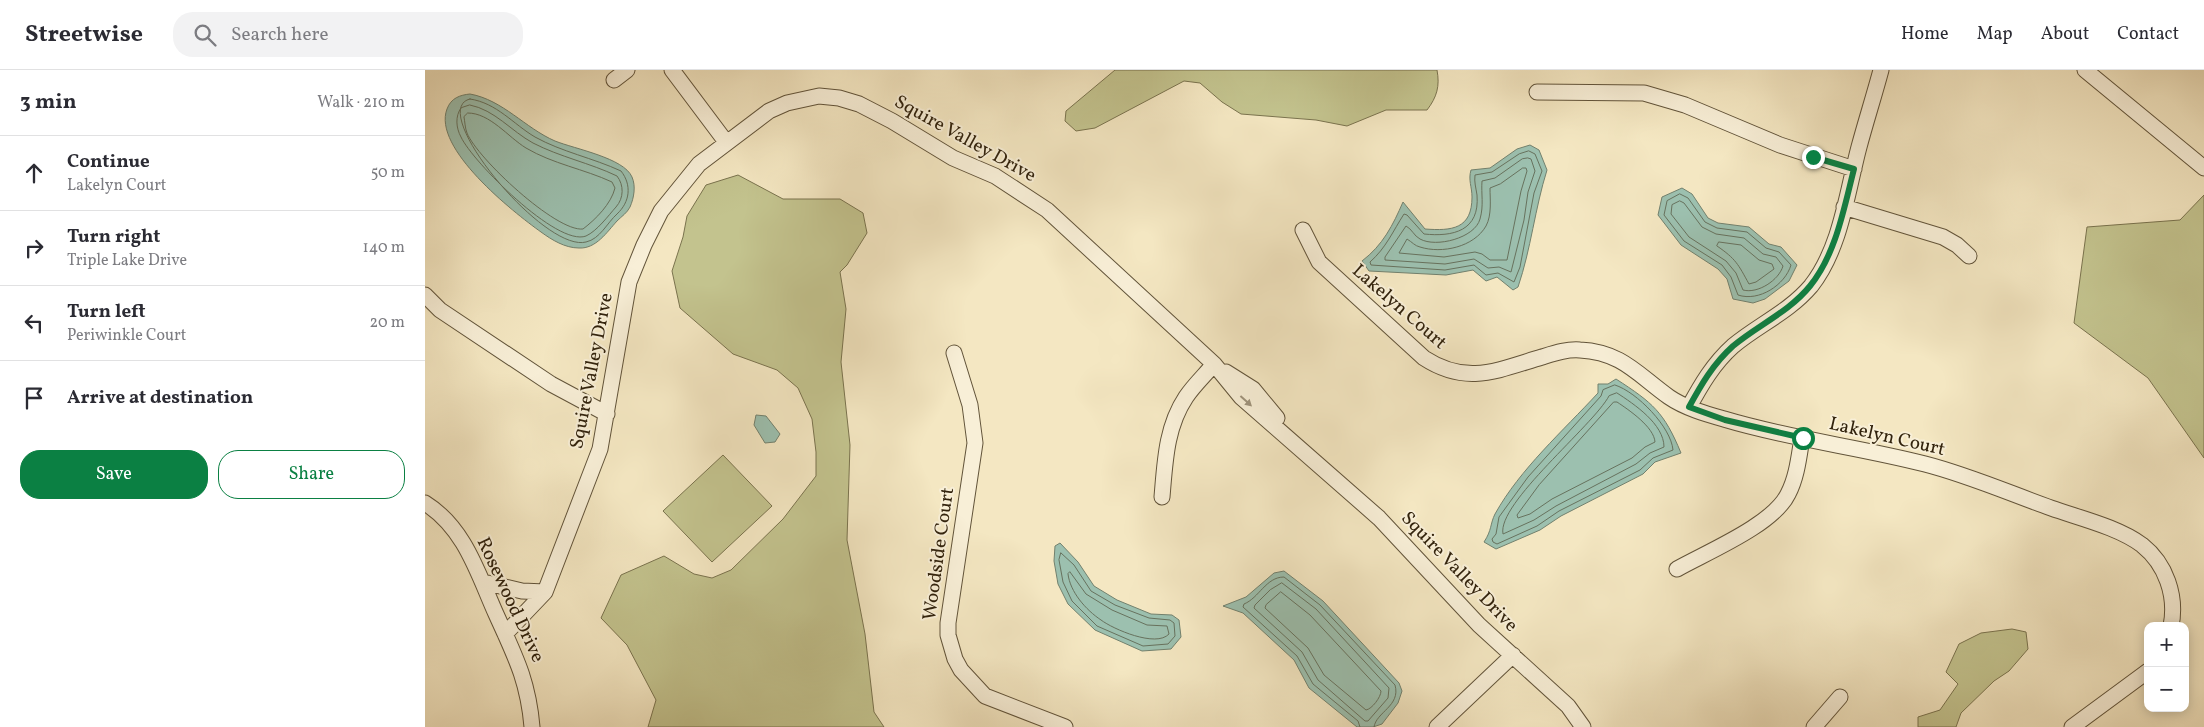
<!DOCTYPE html>
<html lang="en">
<head>
<meta charset="utf-8">
<style>
	body { margin:0; font-family:Vollkorn,serif; background:#f2f2f3; color:#2b2b33 }
	.controls { position:absolute; right:15px; bottom:15px; display:grid; overflow:hidden; border-radius:10px; box-shadow:0 2px 12px #0003 }
	.controls button { width:45px; height:45px; display:grid; place-items:center; padding:0; border:0; border-bottom:1px solid #e1e1e2; background:#fff; color:#2b2b33; font:25px sans-serif }
	.stop { position:absolute; width:15px; height:15px; margin:-11px; border:4px solid #0b8043; border-radius:50%; background:#fff }
	.stop.end { background:#0b8043; border-color:#fff; box-shadow:0 1px 5px #0008 }
	.list { margin:0; padding:0; list-style:none }
	h2 { display:flex; justify-content:space-between; align-items:center; height:65px; margin:0; padding:0 20px; font-size:21px }
	h2 small { font-size:16px; font-weight:400; color:#7c7c81 }
	.list li { display:grid; grid-template-columns:32px 1fr auto; gap:15px; align-items:center; box-sizing:border-box; height:75px; padding:0 20px; border-top:1px solid #e1e1e2 }
	.list b { display:block; font-size:19px; white-space:nowrap }
	.list p { margin:0; font-size:16px; white-space:nowrap; color:#7c7c81 }
	.list em { font-size:16px; font-style:normal; color:#7c7c81 }
	.actions { display:flex; gap:10px; padding:15px 20px }
	.actions a { flex:1; padding:11px 0; border:1px solid #0b8043; border-radius:20px; text-align:center; font-size:18px; color:#0b8043 }
	.actions .main { background:#0b8043; color:#fff }
	.icon { flex:none; width:28px; height:28px; fill:none; stroke:currentColor; stroke-width:2; stroke-linecap:round; stroke-linejoin:round }
	.map { position:relative; flex:none; width:1779px; height:657px; overflow:hidden }
	header { display:flex; align-items:center; gap:30px; box-sizing:border-box; height:70px; padding:0 25px; background:#fff; border-bottom:1px solid #e1e1e2 }
	header strong { font-size:24px }
	nav { display:flex; gap:28px; margin-inline-start:auto; font-size:18px }
	.search { width:350px; height:45px; background:#f2f2f3; display:flex; align-items:center; gap:12px; box-sizing:border-box; padding:0 18px; border-radius:20px; color:#7c7c81; font-size:19px }
	main { display:flex }
	aside { flex:1; background:#fff }
	.map>svg:first-child { display:block }
	.green { fill:#c3c38e; stroke:#7a734e }
	.water { fill:#9cc0af; stroke:#72816e }
	.lines { fill:none; stroke-linecap:round; stroke-linejoin:round }
	.shore { stroke:#67725e; stroke-width:1 }
	.minor-casing { stroke:#62543a; stroke-width:17 }
	.minor { stroke:#f8efd7; stroke-width:15 }
	.oneway { fill:#9f937c }
	.route { stroke:#0b8043; stroke-width:6 }
	.labels { text-anchor:middle; dominant-baseline:central; stroke-width:4; stroke-linejoin:round; paint-order:stroke }
	.street-label { font-size:19px; fill:#32230d; stroke:#f8efd7 }
</style>
</head>
<body>
<header>
<strong>Streetwise</strong>
<div class="search"><svg class="icon" aria-label="search" viewBox="0 0 24 24"><circle cx="10" cy="10" r="6"/><path d="M15 15l6 6"/></svg>Search here</div>
<nav><a>Home</a><a>Map</a><a>About</a><a>Contact</a></nav>
</header>
<main>
<aside>
<h2>3 min<small>Walk · 210 m</small></h2>
<ul class="list">
<li><svg class="icon" aria-label="ahead" viewBox="0 0 24 24"><path d="M12 20V5M6 11l6-6 6 6"/></svg><div><b>Continue</b><p>Lakelyn Court</p></div><em>50 m</em></li>
<li><svg class="icon" aria-label="right" viewBox="0 0 24 24"><path d="M7 20v-9h11M14 6l5 5-5 5"/></svg><div><b>Turn right</b><p>Triple Lake Drive</p></div><em>140 m</em></li>
<li><svg class="icon" aria-label="left" viewBox="0 0 24 24"><path d="M17 20v-9H6M10 6l-5 5 5 5"/></svg><div><b>Turn left</b><p>Periwinkle Court</p></div><em>20 m</em></li>
<li><svg class="icon" aria-label="arrive" viewBox="0 0 24 24"><path d="M6 21V4h12l-3 4 3 4H6"/></svg><div><b>Arrive at destination</b></div></li>
</ul>
<div class="actions"><a class="main">Save</a><a>Share</a></div>
</aside>
<div class="map">
<svg width="1779" height="657" viewBox="0 0 1779 657">
	<rect width="100%" height="100%" fill="#f4e7c2"/>
	<filter id="stains"><feTurbulence type="fractalNoise" baseFrequency=".004" numOctaves="4"/><feColorMatrix values="0 0 0 0 .2 0 0 0 0 .09 0 0 0 0 .02 0 0 0 .5 -.17"/></filter>
	<radialGradient id="worn" r=".72"><stop offset=".6" stop-color="#630" stop-opacity="0"/><stop offset="1" stop-color="#630" stop-opacity=".3"/></radialGradient>
	<path class="green" d="M690,0H1012C1015,16 1012,27 1002,40H961L922,56L891,50L816,44L797,32L775,13L759,11L670,58L651,61L640,51L641,41Z
		M313,105L358,129H415L438,143L442,163L422,195L415,202L421,239L416,292L425,375L422,470L440,564L449,642L459,657H223L231,630L202,575L176,548L196,505L239,486L269,504L287,508L306,500L358,449L391,406V382L387,349L373,318L352,300L308,284L255,238L247,201L258,167L262,146L281,115Z
		M1779,125V388L1723,308L1649,253L1662,157L1755,150Z
		M298,385L347,436L287,492L238,441Z
		M1587,559L1601,562L1603,579L1584,601L1569,611L1536,643L1531,657H1493V647L1515,640L1533,614L1521,602L1534,574L1556,563Z"/>
	<path class="water" d="M45,24C78,30 100,58 130,71C150,79 199,88 207,107C211,116 209,128 205,137C202,143 197,146 192,151C182,162 171,179 154,178C140,178 127,170 116,162C88,142 7,78 22,39C26,28 35,25 45,24Z
		M1105,75L1114,80L1122,100C1110,138 1106,179 1093,217L1088,220L1072,207L1061,211L1048,200L1021,205L944,201L937,191C958,175 968,155 978,132L1000,159C1027,161 1047,159 1047,127C1047,117 1043,110 1046,100L1065,98L1092,79Z
		M1257,118L1267,124L1283,148L1293,153L1324,157L1344,174L1356,177L1372,195L1364,211L1340,229L1328,233L1308,229L1302,209L1293,199L1256,175L1233,145L1237,127Z
		M1191,309C1228,333 1239,342 1256,383L1230,392L1218,404L1136,446L1115,460L1071,479L1059,472C1067,460 1065,454 1070,444C1095,399 1138,361 1173,323V314H1183Z
		M331,345L341,346L355,364L350,372L340,373L329,355Z
		M635,473L653,492L669,516L692,530L726,544L747,545L754,550L756,567L746,579L717,581L670,560L643,534L633,514L629,491L630,476Z
		M859,501L898,531L974,613L977,621L973,633L957,654L948,657H932L884,618L869,590L818,543L798,536L821,527L849,503Z"/>
	<g class="lines">
		<path class="shore" d="M45,29C72,33 88,54 110,67C137,82 168,88 196,101C207,115 205,132 192,144C182,153 175,169 161,172C119,183 0,39 45,29Z
			M45,35C70,40 86,61 108,73C135,87 165,93 192,106C199,115 199,128 191,137C183,146 172,161 161,166C132,177 47,91 36,67C31,58 30,46 36,38Z
			M43,43C65,43 83,67 101,78C128,94 159,99 187,112L190,118C186,134 171,149 158,159C131,162 52,88 42,63C40,58 40,52 39,47Z
			M1104,81L1110,84L1117,101L1109,123L1095,197L1089,212L1073,203L1061,205L1049,195L1020,200L946,195L945,192C961,178 968,161 979,144L982,145L999,164C1028,167 1055,161 1052,125C1051,118 1049,112 1050,105L1067,102L1094,84Z
			M1103,88L1106,89L1110,101L1103,122L1099,150L1086,202L1074,197L1063,198L1049,189L1020,194L960,190V187L981,156C987,159 989,166 995,169C1011,178 1050,168 1055,149C1059,135 1056,124 1057,111L1070,108L1097,89Z
			M1098,98H1101L1102,101L1096,121L1082,190H1065L1057,184L1050,182L1019,187L974,183L982,169C987,172 990,176 995,177C1017,184 1049,177 1061,156C1067,145 1065,129 1065,118L1075,114Z
			M1255,124L1263,128L1280,152L1292,158L1322,162L1341,178L1354,182L1366,195C1360,215 1334,232 1313,225L1306,207L1297,195L1259,171L1239,145L1242,131Z
			M1255,131L1259,133L1277,157L1291,164L1319,168L1338,184L1351,187L1358,196C1354,210 1333,224 1318,220L1311,203L1301,191L1264,167L1246,144L1247,135Z
			M1294,172L1316,175L1334,190L1347,194L1349,199L1331,212L1324,214C1313,194 1311,189 1292,176Z
			M1190,315C1212,322 1246,357 1248,380L1228,388L1215,400L1134,441L1112,456L1072,474L1068,472L1067,469L1071,464L1074,447L1103,407L1176,326L1178,320Z
			M1192,323C1209,334 1239,354 1239,377L1225,383L1211,394L1131,436L1109,450L1078,464C1072,433 1168,356 1184,326Z
			M1189,332H1192C1204,340 1229,357 1230,372L1220,377L1207,388L1127,429L1105,444L1093,448L1092,445L1114,415Z
			M636,483L649,495L666,521L690,535L724,548L745,550L749,553L750,566L743,574L718,576L672,556L647,531L638,512L634,490Z
			M645,502L661,524L687,540L722,555L742,556L744,564C731,578 688,559 676,550C661,540 645,522 643,504Z
			M857,513L891,539L964,618L963,628L943,651H940L893,610L877,582L829,538L830,535L845,520Z
			M856,522L885,545L956,621C956,627 947,639 941,640L899,605L883,578L840,538L841,535Z
			M935,657L933,651L888,614L872,586L818,537L819,534C834,528 841,507 859,507L895,535L970,615C976,636 951,642 949,657"/>
		<defs>
			<path id="minor" d="M247,0L301,72
				M1660,0L1779,98
				M189,10L202,0
				M1112,22L1219,23L1260,35L1355,75L1429,99
				M1419,137L1518,167L1532,175L1544,186
				M878,160L894,192L999,288C1042,316 1073,300 1117,287C1130,283 1142,279 1155,280C1197,282 1213,305 1244,327C1260,338 1281,344 1299,349C1365,369 1434,377 1500,394C1543,405 1584,423 1626,438C1654,448 1693,457 1717,475C1741,494 1752,526 1746,556
				M0,225L15,240L126,314L182,344
				M529,283L545,335L550,373L523,553V565L530,589L536,600L560,626L640,657
				M801,302L828,319L852,348
				M1264,337C1276,315 1288,294 1308,276C1333,255 1364,242 1386,216C1416,178 1422,122 1434,77C1441,51 1449,26 1456,0
				M737,427C740,392 741,357 761,327C769,315 780,305 789,294
				M0,433C40,458 53,504 71,544C90,586 103,610 107,657
				M1252,499C1282,482 1348,455 1363,424C1372,407 1374,386 1377,368
				M58,512L97,521L120,522
				M80,564L120,522L175,379L204,212L219,175L236,141L274,94L344,41L362,33L394,26L414,28L434,34L467,51L528,88L570,106L622,140L789,294L816,327L954,448L1054,555L1143,636L1158,657
				M1012,657L1088,585
				M1389,657L1415,627
				M1647,657L1723,601"/>
		</defs>
		<use href="#minor" class="minor-casing"/>
		<use href="#minor" class="minor"/>
	</g>
	<defs><path id="oneway-solid" d="M-6-.8H1V-3.2L6.5 0L1 3.2V.8H-6Z" transform="scale(1.25)"/></defs>
	<use class="oneway" href="#oneway-solid" transform="translate(821 331) rotate(42)"/>
	<g class="lines">
		<path class="route" d="M1378,368L1300,350L1264,337C1276,315 1288,294 1308,276C1333,255 1364,242 1385,216C1411,184 1419,138 1429,99L1388,87"/>
	</g>
	<g class="labels">
		<g class="street-label">
			<text transform="translate(540 69) rotate(29)">Squire Valley Drive</text>
			<text transform="translate(974 237) rotate(41)">Lakelyn Court</text>
			<text transform="translate(167 301) rotate(-79)">Squire Valley Drive</text>
			<text transform="translate(1462 367) rotate(13)">Lakelyn Court</text>
			<text transform="translate(514 484) rotate(-82)">Woodside Court</text>
			<text transform="translate(1034 502) rotate(46)">Squire Valley Drive</text>
			<text transform="translate(85 530) rotate(65)">Rosewood Drive</text>
		</g>
	</g>
	<rect width="100%" height="100%" filter="url(#stains)"/>
	<rect width="100%" height="100%" fill="url(#worn)"/>
</svg>
<div class="controls">
<button>+</button>
<button>−</button>
</div>
<div class="stop" style="left:1378px;top:368px"></div>
<div class="stop end" style="left:1388px;top:87px"></div>
</div>
</main>
</body>
</html>
